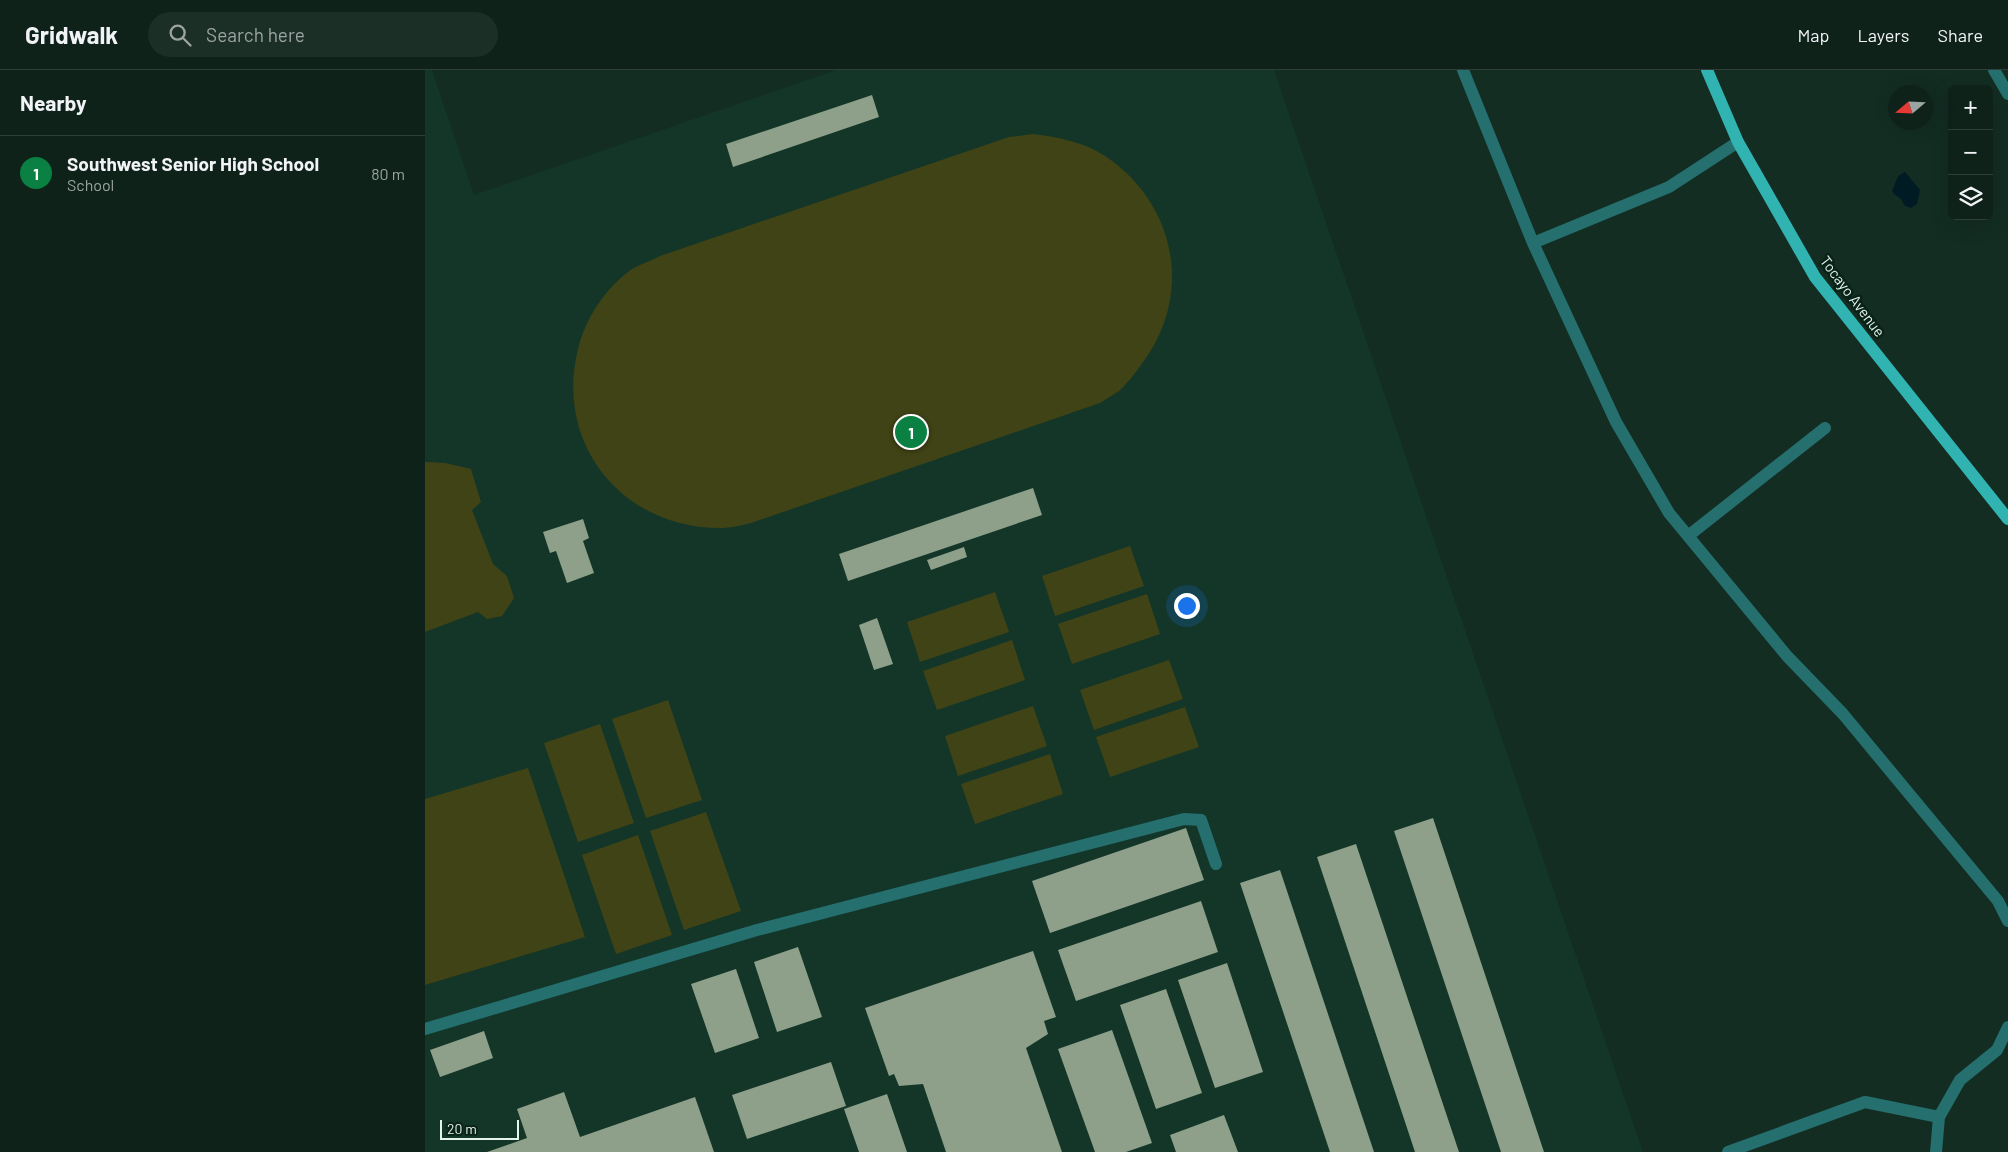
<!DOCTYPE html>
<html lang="en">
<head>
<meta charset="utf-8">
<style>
	body { margin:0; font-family:Barlow,sans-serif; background:#1c2f27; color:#f1f3f6 }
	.controls { position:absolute; right:15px; top:15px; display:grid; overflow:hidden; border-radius:8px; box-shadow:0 5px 20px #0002 }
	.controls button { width:45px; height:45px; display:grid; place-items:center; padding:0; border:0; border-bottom:1px solid #2e3f39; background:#0e221a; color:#f1f3f6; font:25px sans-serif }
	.compass { position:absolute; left:1463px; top:15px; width:45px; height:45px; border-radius:50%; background:#0e221a; box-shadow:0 5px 20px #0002; rotate:251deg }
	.scale { position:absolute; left:15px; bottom:12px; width:79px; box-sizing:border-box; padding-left:5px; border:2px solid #e4f4ec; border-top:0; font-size:14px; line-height:18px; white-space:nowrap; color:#e4f4ec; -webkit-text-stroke:4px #092319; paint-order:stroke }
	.you { position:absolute; left:761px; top:535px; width:18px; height:18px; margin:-12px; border:4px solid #fff; border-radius:50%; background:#1a73e8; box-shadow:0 0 0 8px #1a73e833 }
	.badge { display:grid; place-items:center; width:32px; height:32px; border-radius:50%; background:#0b8043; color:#fff; font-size:16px; font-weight:700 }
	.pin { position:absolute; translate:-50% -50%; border:2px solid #fff; box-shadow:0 1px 5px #0006 }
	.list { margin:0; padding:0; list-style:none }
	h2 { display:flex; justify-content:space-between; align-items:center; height:65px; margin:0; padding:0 20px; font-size:21px }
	h2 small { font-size:16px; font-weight:400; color:#9ba4a2 }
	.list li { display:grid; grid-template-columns:32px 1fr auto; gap:15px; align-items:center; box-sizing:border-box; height:75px; padding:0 20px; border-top:1px solid #2e3f39 }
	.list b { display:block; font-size:19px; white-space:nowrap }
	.list p { margin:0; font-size:16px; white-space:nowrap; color:#9ba4a2 }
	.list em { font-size:16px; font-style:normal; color:#9ba4a2 }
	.icon { flex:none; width:28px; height:28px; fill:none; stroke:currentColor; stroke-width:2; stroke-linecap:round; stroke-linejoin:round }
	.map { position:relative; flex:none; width:1583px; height:1082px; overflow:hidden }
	header { display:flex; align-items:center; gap:30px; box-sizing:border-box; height:70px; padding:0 25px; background:#0e221a; border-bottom:1px solid #2e3f39 }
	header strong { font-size:24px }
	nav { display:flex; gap:28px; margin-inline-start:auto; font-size:18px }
	.search { width:350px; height:45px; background:#1c2f27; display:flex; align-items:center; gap:12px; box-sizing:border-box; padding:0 18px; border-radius:28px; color:#9ba4a2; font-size:19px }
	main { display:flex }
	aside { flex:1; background:#0e221a }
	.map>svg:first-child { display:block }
	.built { fill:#133629 }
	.green { fill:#404315 }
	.water { fill:#001b24 }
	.building { fill:#8ea08a }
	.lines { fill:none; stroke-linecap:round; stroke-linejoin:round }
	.minor { stroke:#256f6e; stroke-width:12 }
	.major { stroke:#31b3b1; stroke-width:12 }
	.labels { text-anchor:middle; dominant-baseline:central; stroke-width:5; stroke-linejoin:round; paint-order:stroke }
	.street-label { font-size:15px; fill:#e4f4ec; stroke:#092319 }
</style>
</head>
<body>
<header>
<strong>Gridwalk</strong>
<div class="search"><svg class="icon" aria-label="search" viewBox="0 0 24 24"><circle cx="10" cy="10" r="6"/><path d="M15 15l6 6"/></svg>Search here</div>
<nav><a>Map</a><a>Layers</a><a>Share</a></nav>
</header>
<main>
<aside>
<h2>Nearby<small></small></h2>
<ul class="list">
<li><span class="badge">1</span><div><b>Southwest Senior High School</b><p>School</p></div><em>80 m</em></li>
</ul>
</aside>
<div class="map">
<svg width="1583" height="1082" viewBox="0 0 1583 1082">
	<rect width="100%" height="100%" fill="#132d23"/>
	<path class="built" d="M0,0H7L49,125L411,0H849L1218,1082H0Z"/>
	<path class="green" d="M608,64C633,67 659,72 680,86C752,134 769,226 716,295C710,303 702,314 694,321C688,325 681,329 675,333L326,453C317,455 306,458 297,458C198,459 129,375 153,279C160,249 181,217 207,199C216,194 226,191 235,186L584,67Z
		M0,392L20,393L46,399L56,432L47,440L68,494L82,506L89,528L77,546L62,549L53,542L0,562Z
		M705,476L719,516L630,546L617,506Z
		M570,522L584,562L495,592L482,552Z
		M722,524L735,564L647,594L633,554Z
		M587,570L600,610L512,640L498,601Z
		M744,590L758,629L669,660L655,620Z
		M243,630L277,730L221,748L187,649Z
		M608,636L622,676L533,706L520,666Z
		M760,637L774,677L685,707L671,667Z
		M175,654L209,753L153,772L119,673Z
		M625,684L638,724L550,754L536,714Z
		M103,698L160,867L0,915V729Z
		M281,742L316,841L259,860L225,761Z
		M213,765L247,865L191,884L157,785Z"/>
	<path class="water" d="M1480,102L1495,120L1492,134L1486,138L1480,136L1476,129L1469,124L1467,121L1473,106Z"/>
	<path class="building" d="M447,25L454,47L308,97L301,74Z
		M608,418L617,445L423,511L414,484Z
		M158,449L164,468L158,471L169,503L142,513L131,481L125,483L118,462Z
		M539,477L542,487L506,500L502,490Z
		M452,548L468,594L449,600L434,555Z
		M1008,748L1119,1082H1076L969,761Z
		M761,758L779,810L625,863L607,811Z
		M931,774L1034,1082H990L892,787Z
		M855,800L949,1082H905L815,813Z
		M776,831L793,882L651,931L633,880Z
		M373,877L397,947L352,962L329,892Z
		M608,881L631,947L619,951L623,964L601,978L637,1082H521L498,1014L474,1016L469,1004L464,1006L440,938Z
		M802,893L838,1002L790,1018L753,910Z
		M311,899L334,968L290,983L266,914Z
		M741,919L777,1023L731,1039L695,935Z
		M687,960L727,1073L701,1082H670L633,979Z
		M59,961L68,988L15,1007L5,980Z
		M406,992L421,1036L322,1069L307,1025Z
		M139,1022L155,1067L270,1027L289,1082H62L102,1068L92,1039Z
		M462,1024L482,1082H434L419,1039Z
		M799,1045L813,1082H751L745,1065Z"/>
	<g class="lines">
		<path class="minor" d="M1038,0L1108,173L1191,352L1244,443L1362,586L1418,644L1573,831L1583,851
			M1569,0L1583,24
			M1108,173L1244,117L1313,72
			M1263,466L1400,358
			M0,959L332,860L759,749L776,750L791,794
			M1303,1082L1440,1032L1514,1047
			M1511,1082L1514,1047L1535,1010L1572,980L1583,957"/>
		<path class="major" d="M1282,0L1313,72L1390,207L1583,449"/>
	</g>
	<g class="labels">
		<g class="street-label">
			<text transform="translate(1428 226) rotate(53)">Tocayo Avenue</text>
		</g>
	</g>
</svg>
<div class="controls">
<button>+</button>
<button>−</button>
<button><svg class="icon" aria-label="layers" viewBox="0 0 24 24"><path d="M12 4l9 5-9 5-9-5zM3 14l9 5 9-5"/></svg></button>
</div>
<svg class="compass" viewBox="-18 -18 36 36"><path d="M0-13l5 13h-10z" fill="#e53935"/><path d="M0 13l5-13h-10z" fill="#9ba4a2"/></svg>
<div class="scale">20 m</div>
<div class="you"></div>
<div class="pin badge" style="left:486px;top:362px">1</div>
</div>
</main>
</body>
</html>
